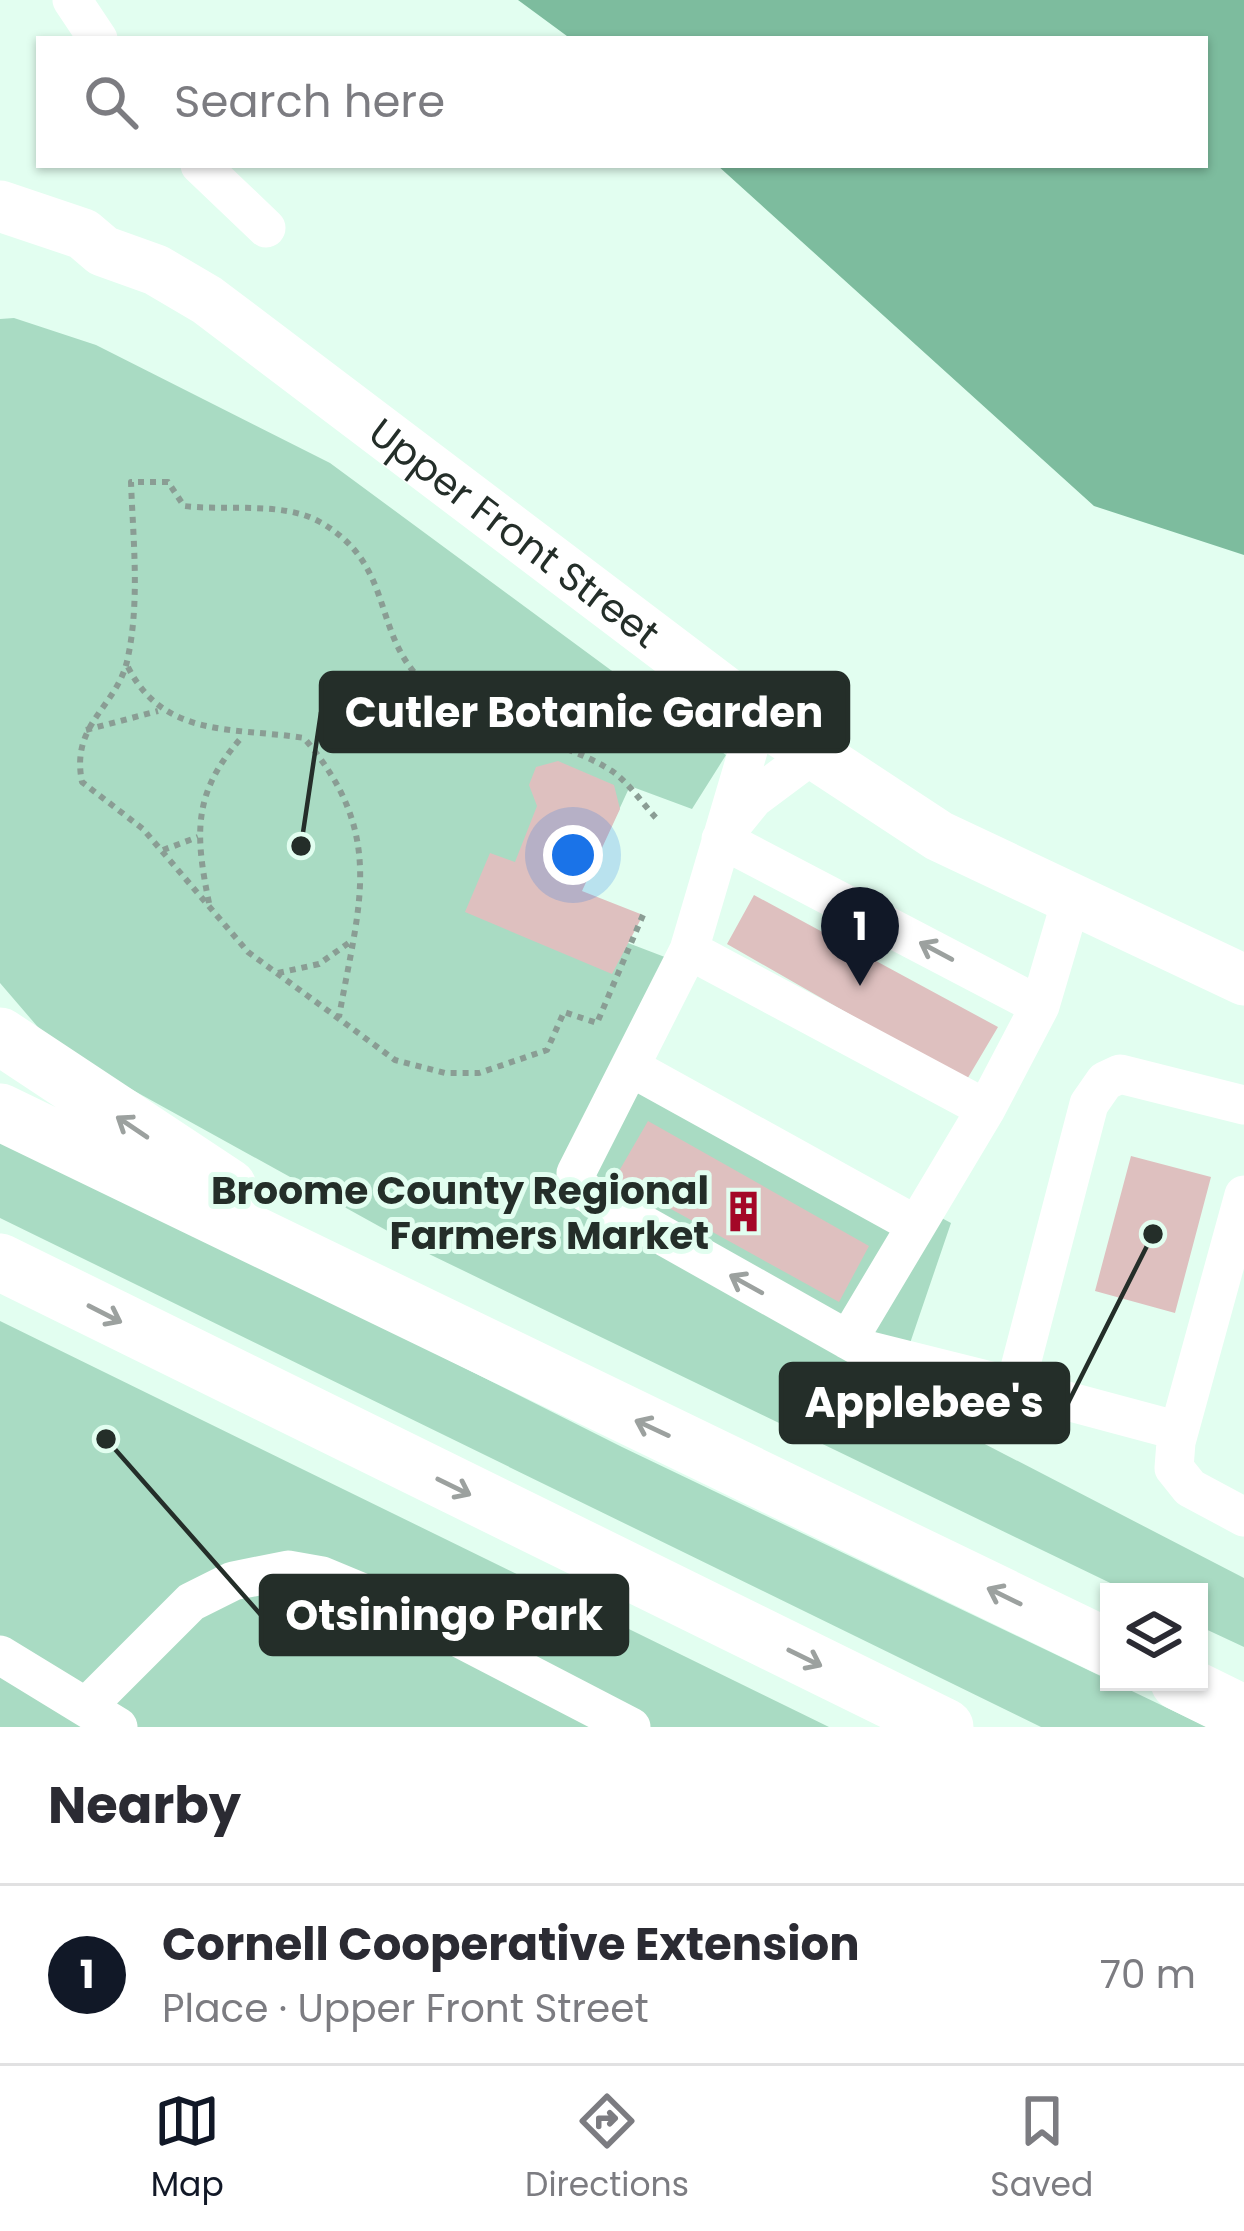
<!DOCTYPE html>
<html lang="en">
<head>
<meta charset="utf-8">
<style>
	body { margin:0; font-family:Poppins,sans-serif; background:#f7f7f7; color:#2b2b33 }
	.controls { position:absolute; right:36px; bottom:36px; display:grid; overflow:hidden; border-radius:0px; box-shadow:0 3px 9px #0004 }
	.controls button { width:108px; height:108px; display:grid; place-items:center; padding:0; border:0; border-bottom:3px solid #e1e1e2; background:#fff; color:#2b2b33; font:60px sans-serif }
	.you { position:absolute; left:573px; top:855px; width:42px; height:42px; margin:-30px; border:9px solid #fff; border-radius:50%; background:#1a73e8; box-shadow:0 0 0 18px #1a73e833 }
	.badge { display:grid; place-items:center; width:78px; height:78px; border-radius:50%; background:#111827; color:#fff; font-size:39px; font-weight:700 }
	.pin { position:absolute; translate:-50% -99px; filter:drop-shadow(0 3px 6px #0008) }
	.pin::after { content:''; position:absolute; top:63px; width:42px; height:36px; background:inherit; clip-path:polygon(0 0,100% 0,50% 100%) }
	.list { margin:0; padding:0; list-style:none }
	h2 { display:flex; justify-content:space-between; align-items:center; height:156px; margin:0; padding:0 48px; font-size:51px }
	h2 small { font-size:39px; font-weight:400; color:#7c7c81 }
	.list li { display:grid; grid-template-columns:78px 1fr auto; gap:36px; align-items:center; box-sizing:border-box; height:180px; padding:0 48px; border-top:3px solid #e1e1e2 }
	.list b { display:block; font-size:45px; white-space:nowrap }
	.list p { margin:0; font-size:39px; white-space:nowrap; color:#7c7c81 }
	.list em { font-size:39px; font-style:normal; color:#7c7c81 }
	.icon { flex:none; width:66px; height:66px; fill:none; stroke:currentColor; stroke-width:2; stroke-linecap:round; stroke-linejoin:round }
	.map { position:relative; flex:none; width:1244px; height:1727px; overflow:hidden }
	.search { position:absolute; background:#fff; box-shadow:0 3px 9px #0004; left:36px; right:36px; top:36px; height:132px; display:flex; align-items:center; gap:30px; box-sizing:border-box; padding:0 42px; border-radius:0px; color:#7c7c81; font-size:45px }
	.sheet { height:336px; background:#fff }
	nav { display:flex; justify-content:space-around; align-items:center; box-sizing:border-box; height:168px; border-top:3px solid #e1e1e2; background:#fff; font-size:33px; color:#7c7c81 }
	nav a { display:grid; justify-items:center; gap:6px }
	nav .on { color:#111827 }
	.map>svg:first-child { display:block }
	.green { fill:#a9dbc3 }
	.water { fill:#7dbc9e }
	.building { fill:#dec0bf }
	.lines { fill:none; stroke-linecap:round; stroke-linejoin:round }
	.path { stroke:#8a9d94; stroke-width:6; stroke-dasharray:6 6; stroke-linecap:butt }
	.minor { stroke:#fff; stroke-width:39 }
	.major { stroke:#fff; stroke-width:51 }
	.highway { stroke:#fff; stroke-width:57 }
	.oneway { stroke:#9ca19f }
	.labels { text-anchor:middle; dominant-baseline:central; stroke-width:10; stroke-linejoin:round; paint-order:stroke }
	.street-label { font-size:39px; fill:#242e29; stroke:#e2fef0 }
	.poi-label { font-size:39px; font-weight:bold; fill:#242e29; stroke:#e2fef0; text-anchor:end }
	.leader { fill:none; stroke:#242e29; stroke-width:4.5 }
	.callout-dot { fill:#242e29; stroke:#e2fef0; stroke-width:4.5 }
	.callout { fill:#242e29; stroke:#242e29; stroke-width:4.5 }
	.callout-label { font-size:42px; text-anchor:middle; font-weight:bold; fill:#fff }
</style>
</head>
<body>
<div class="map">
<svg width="1244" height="1727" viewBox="0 0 1244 1727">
	<rect width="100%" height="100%" fill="#e2fef0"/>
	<path class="green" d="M14,318L96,345L330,463L726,755L692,809L630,786L568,920L670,959L630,1052L951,1223L892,1396L1244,1578V1647L1199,1626V1592H1129L431,1255L55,1047L0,983V319Z
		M0,1135L622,1447L1207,1727H1041L0,1218Z
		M0,1321L829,1727H0Z"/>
	<path class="water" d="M518,0H1244V555L1094,506L717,165H1205V39H571Z"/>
	<path class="building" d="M558,761L614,785L620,809L582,891L643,915L612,974L465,912L490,853L515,862L537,806L529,785L536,767Z
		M754,895L998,1027L966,1081L727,944Z
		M648,1121L869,1246L839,1302L615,1178Z
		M1131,1156L1211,1177L1175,1313L1095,1291Z"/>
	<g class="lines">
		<path class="path" d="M128,667C164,739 235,727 304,738C387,835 359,903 339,1017
			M86,730L158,711
			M163,850L198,837
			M209,903C195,834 192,792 243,736
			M643,915L597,1023L564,1012L547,1050L479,1073H445L395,1060L248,952L143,829L82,782C70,722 118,708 128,657C140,600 133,539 131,482H168L184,506C225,511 283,501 320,522C395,565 371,629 421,680C471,731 554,734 612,771C628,782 643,804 656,818
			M278,973L319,964L350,942"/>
		<path class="minor" d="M72,0L98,39
			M200,165L266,228
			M758,717L689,950L986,1109
			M728,830L754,798L813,754
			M721,839L1040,1006
			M689,950L576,1173L580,1189L866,1350L1015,1387
			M632,1068L916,1225
			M1244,1195L1176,1442L1174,1468L1190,1488L1244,1517
			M848,1340L986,1109L1040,1006L1071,901
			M1179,1431L1015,1387L1089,1104L1105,1081L1120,1074L1244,1105
			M0,1655L118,1727
			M86,1707L191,1602L233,1581L288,1570L322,1576L411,1613L631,1727"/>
		<path class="major" id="s1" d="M0,206L83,234L103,251L156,270L207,300L758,717L939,836L1244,980"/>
		<path class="highway" d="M0,1036L228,1187
			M0,1112L1109,1648
			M0,1262L945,1727
			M1179,1682L1244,1714"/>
	</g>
	<defs><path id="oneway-shaft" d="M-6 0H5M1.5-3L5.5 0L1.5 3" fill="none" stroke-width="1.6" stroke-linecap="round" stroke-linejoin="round" transform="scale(3)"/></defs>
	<g class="oneway">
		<use href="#oneway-shaft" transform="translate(936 951) rotate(-152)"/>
		<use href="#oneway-shaft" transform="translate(132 1127) rotate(-146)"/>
		<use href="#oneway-shaft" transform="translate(746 1284) rotate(-151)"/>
		<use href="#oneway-shaft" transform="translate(105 1314) rotate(27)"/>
		<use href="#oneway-shaft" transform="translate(652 1428) rotate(-155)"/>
		<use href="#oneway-shaft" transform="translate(454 1487) rotate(26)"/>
		<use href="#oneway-shaft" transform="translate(1004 1596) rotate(-154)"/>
		<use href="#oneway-shaft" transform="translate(805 1658) rotate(26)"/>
	</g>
	<defs>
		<symbol id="building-bare" viewBox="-9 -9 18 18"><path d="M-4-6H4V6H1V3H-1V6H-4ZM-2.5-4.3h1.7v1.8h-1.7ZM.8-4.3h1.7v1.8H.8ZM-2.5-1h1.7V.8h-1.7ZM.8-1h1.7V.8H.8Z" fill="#a40727" stroke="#e2fef0" stroke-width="2.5" paint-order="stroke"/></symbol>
	</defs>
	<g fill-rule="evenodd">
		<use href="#building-bare" x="714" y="1182" width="59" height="59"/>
	</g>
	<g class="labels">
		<g class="street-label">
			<text stroke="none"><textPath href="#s1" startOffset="615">Upper Front Street</textPath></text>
		</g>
		<g class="poi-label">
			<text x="709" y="1190">Broome County Regional<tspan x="709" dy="45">Farmers Market</tspan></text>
		</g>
	</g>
	<path class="leader" d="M301 846L321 712M1153 1234L1068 1403M106 1439L261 1615"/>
	<g class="callout-dot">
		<circle cx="301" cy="846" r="12"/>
		<circle cx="1153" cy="1234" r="12"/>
		<circle cx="106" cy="1439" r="12"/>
	</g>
	<g class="callout">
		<rect x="321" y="673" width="527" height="78" rx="12"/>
		<rect x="781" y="1364" width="287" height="78" rx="12"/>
		<rect x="261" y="1576" width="366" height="78" rx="12"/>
	</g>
	<g class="callout-label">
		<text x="584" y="727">Cutler Botanic Garden</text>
		<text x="924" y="1417">Applebee's</text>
		<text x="444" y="1630">Otsiningo Park</text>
	</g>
</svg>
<div class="controls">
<button><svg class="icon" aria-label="layers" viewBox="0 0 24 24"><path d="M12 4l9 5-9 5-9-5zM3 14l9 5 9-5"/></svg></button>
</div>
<div class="you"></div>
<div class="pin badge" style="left:860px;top:986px">1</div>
<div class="search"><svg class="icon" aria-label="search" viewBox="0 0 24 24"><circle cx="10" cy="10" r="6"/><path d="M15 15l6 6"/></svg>Search here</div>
</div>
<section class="sheet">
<h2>Nearby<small></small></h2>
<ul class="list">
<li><span class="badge">1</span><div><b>Cornell Cooperative Extension</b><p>Place · Upper Front Street</p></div><em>70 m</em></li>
</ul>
</section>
<nav>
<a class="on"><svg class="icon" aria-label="map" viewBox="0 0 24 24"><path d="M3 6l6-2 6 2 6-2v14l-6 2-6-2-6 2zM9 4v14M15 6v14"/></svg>Map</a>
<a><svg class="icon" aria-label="directions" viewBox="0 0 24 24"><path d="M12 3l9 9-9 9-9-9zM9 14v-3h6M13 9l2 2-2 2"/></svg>Directions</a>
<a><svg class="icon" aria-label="saved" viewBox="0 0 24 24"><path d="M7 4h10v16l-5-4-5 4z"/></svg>Saved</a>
</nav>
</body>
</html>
